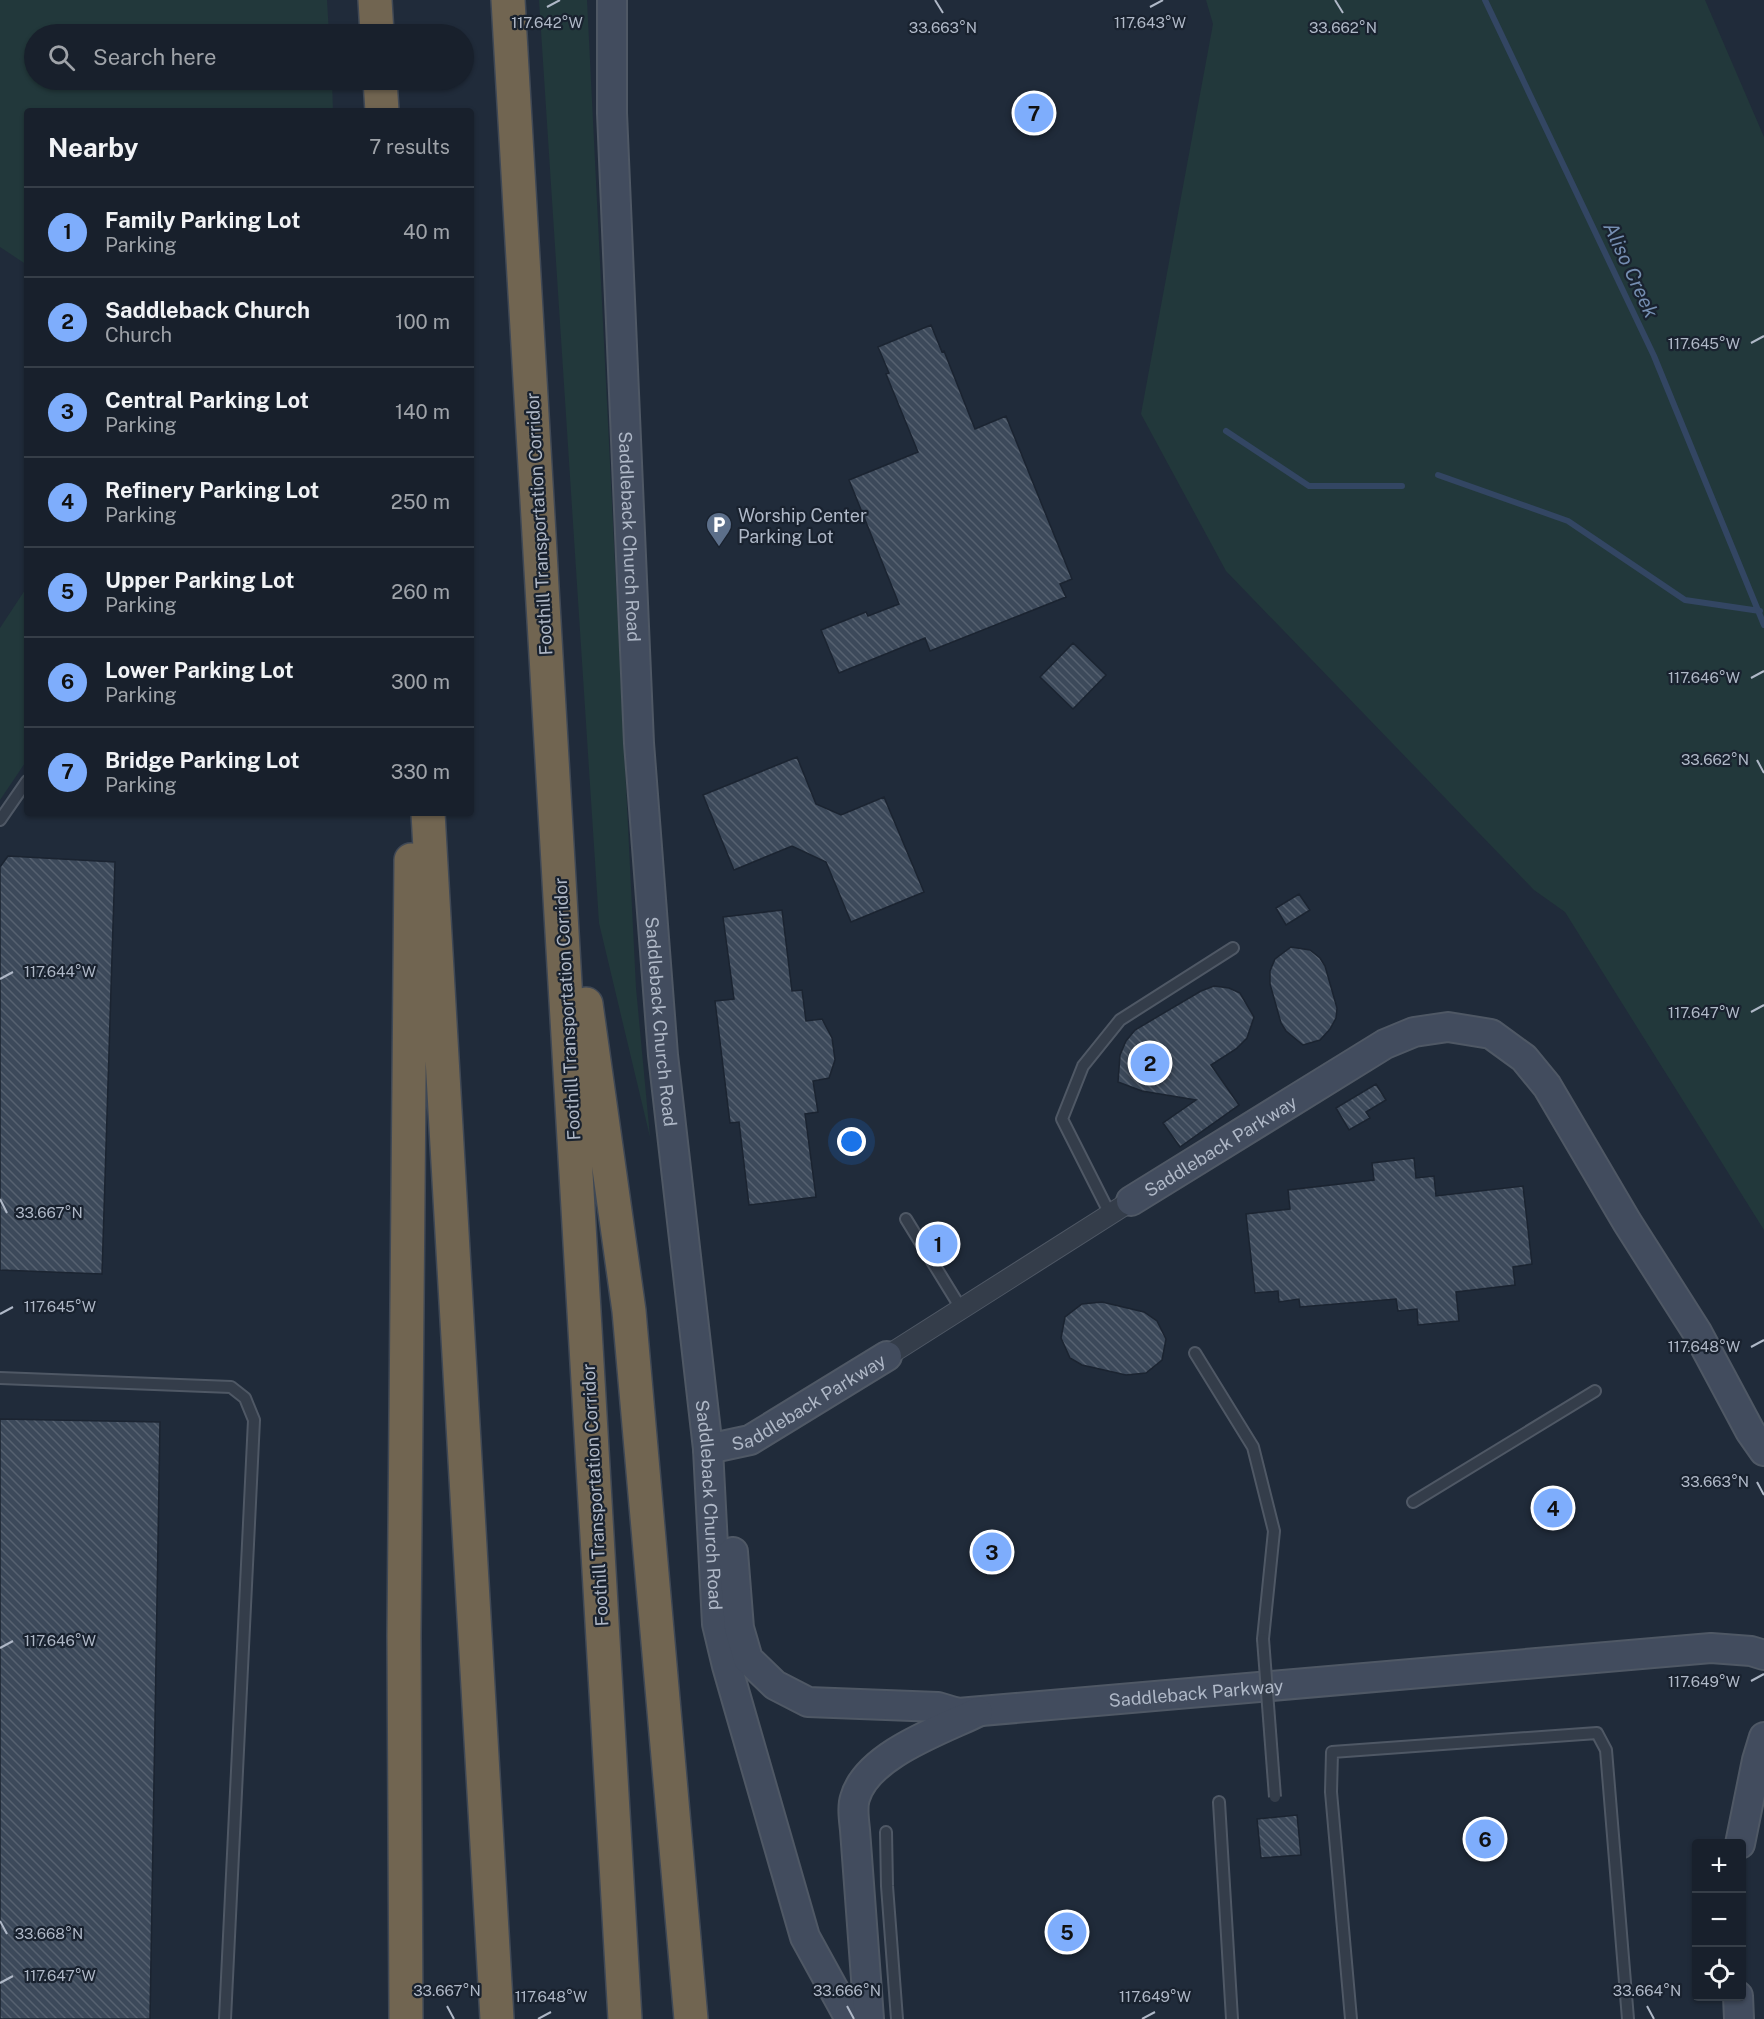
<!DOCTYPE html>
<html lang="en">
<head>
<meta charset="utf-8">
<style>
	body { margin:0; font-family:"Public Sans",sans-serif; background:#252d38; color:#f1f3f6 }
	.controls { position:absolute; right:18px; bottom:18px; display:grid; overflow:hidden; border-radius:6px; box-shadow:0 2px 4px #0004 }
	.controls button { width:54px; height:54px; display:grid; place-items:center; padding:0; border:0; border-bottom:2px solid #363e48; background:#18202c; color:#f1f3f6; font:30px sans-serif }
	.you { position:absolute; left:852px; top:1142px; width:21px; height:21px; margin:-15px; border:4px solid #fff; border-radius:50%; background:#1a73e8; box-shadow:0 0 0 9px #1a73e833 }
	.badge { display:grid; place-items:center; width:39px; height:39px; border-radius:50%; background:#7eadfc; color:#111; font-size:20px; font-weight:700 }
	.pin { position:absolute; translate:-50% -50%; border:3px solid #fff; box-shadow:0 2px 6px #0006 }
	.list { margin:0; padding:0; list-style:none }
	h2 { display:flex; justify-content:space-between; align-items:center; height:78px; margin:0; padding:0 24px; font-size:26px }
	h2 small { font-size:20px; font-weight:400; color:#9fa3a9 }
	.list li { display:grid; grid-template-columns:39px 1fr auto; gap:18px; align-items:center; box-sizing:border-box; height:90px; padding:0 24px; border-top:2px solid #363e48 }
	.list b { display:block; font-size:22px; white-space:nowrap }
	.list p { margin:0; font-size:20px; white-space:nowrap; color:#9fa3a9 }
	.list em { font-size:20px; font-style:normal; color:#9fa3a9 }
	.icon { flex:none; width:33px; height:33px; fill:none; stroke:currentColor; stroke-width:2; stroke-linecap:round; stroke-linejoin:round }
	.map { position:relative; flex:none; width:1764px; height:2019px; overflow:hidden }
	.search { position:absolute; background:#18202c; box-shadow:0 2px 4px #0004; left:24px; top:24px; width:450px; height:66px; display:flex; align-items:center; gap:15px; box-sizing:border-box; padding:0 21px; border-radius:33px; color:#9fa3a9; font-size:22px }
	.panel { position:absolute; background:#18202c; box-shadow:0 2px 4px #0004; left:24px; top:108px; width:450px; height:708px; border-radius:6px }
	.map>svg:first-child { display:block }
	.green { fill:#22383b }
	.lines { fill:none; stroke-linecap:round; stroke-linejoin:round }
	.stream { stroke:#334663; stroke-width:6 }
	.building { fill:url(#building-back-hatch); stroke:#1b2431; stroke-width:1.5 }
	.lane-casing { stroke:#4f5865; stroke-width:14 }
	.street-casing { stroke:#4f5865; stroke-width:22 }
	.secondary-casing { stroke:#4f5865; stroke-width:32 }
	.highway-casing { stroke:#3f4855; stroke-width:36 }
	.lane { stroke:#343d4a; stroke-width:10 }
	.street { stroke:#343d4a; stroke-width:20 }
	.secondary { stroke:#424c5e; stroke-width:28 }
	.highway { stroke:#716551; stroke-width:33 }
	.lane-bridge-casing { stroke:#4f5865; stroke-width:14; stroke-linecap:butt }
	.lane-bridge { stroke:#343d4a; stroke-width:10 }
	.ticks { fill:none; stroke:#afb8c7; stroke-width:2 }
	.labels { text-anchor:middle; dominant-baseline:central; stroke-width:4.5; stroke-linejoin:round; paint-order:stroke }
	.poi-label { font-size:18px; fill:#afb8c7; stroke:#19222f; text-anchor:start }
	.street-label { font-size:18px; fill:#afb8c7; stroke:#19222f }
	.water-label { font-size:20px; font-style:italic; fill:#758eb1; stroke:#19222f }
	.ticks-label { font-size:15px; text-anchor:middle; fill:#afb8c7; stroke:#19222f; stroke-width:4.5; stroke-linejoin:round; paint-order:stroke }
</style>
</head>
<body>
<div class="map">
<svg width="1764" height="2019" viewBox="0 0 1764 2019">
	<defs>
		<pattern id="building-back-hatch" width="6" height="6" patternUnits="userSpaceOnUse" patternTransform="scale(1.5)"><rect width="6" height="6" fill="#3c495a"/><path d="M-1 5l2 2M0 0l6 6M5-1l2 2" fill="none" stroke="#566170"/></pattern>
	</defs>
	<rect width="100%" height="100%" fill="#202b3a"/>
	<path class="green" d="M0,0H327L329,34H34V80H332L333,111H27V265L0,247Z
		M539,0H587L636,988L650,1137L599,923Z
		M1206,0H1705L1764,137V1230L1565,912L1534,890L1226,571L1141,414L1213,24Z
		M27,587V760L0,800V628Z"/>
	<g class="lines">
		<path class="stream" d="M1485,0L1654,356L1764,625
			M1226,431L1309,486H1402
			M1438,475L1568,521L1685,600L1760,611"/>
	</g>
	<path class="building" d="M931,325L942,352L944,351L975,429L1006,416L1072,579L1060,584L1066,597L930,651L925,638L839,673L821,630L866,612L868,616L899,604L849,480L918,452L886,374L889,373L878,347Z
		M1073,643L1106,675L1073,709L1040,677Z
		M797,757L816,804L841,815L884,797L924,892L851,922L826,862L792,846L734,870L703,795Z
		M8,856L115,862L102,1274L0,1270V867Z
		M1299,894L1310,910L1286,925L1276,908Z
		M782,910L792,991L802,990L806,1021L822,1019L832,1038L835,1060L829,1078L813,1081L818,1112L805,1114L816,1197L749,1205L739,1122L730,1123L715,1001L734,999L723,917Z
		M1291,947L1310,950L1320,958L1325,966L1337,1008L1336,1018L1330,1029L1320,1040L1303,1045L1286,1031L1281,1023L1270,984V971L1275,959Z
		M1214,986L1229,988L1240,993L1254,1017L1247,1038L1236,1049L1211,1065L1239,1105L1180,1147L1163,1123L1196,1100L1142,1091L1118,1082L1120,1055L1126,1041L1135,1030L1201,991Z
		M1376,1084L1386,1100L1366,1112L1370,1118L1349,1130L1336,1108Z
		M1414,1158L1416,1178L1434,1176L1436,1196L1523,1186L1532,1264L1513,1267L1515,1285L1456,1292L1459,1321L1418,1325L1417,1309L1398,1311L1396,1299L1300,1307L1299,1299L1279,1302L1278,1291L1255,1293L1246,1214L1290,1209L1288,1190L1374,1180L1372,1163Z
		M1102,1302L1144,1312L1157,1321L1166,1339L1162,1360L1146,1373L1126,1375L1082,1365L1070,1358L1061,1338L1065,1317L1082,1304Z
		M0,1419L160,1422L150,2019H0Z
		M1297,1815L1301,1855L1261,1858L1257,1819Z"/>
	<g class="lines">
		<defs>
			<path id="lane" d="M0,820L27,781
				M1110,1214L1062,1119L1083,1066L1120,1020L1233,948
				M906,1219L962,1310
				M1195,1353L1253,1447L1274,1531L1263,1639
				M0,1378L231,1387L245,1398L254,1420L225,2019
				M1413,1502L1595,1391
				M1219,1802L1232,2019
				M886,1832L887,1886L897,2019
				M1351,2019L1331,1792L1332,1752L1597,1733L1606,1750L1628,2019"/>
			<path id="street" d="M887,1356L1131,1201"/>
			<g id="secondary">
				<path id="s1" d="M612,0V113L639,743L663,1055L708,1449L717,1624L727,1666L805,1937L850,2019"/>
				<path id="s2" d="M1131,1201L1385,1044L1414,1032L1448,1027L1491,1034L1524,1058L1547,1086L1627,1222L1697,1332L1750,1431L1764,1451"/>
				<path id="s3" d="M708,1449L750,1440L887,1356"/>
				<path id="s4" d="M733,1552L739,1628L748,1659L775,1685L808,1702L938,1707L958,1713L1711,1648L1751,1651L1764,1655"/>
				<path d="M1740,1844L1757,1760L1764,1737"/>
				<path d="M1738,1996L1739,2019"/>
				<path d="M869,2019L855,1830C854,1820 852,1807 855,1798C867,1755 941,1730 978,1712"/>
			</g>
			<path id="highway" d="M375,0L377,34
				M508,0L625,2019
				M380,80L382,111
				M428,813L497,2019
				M586,1004L629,1311L691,2019
				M406,2019L404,1636L411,860"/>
		</defs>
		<use href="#lane" class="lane-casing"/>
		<use href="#street" class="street-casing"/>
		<use href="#secondary" class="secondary-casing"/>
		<use href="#highway" class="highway-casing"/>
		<use href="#lane" class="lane"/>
		<use href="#street" class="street"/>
		<use href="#secondary" class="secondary"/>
		<use href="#highway" class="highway"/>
		<defs>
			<path id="lane-bridge" d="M1263,1639L1275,1797"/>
		</defs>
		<use href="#lane-bridge" class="lane-bridge-casing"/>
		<use href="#lane-bridge" class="lane-bridge"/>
	</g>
	<path class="ticks" d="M935,0L943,13M1335,0L1343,13M547,7L560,0M1150,7L1163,0M1751,343L1764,336M1751,678L1764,671M1757,760L1764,773M0,979L13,972M1751,1012L1764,1005M0,1199L7,1213M0,1314L13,1307M1751,1347L1764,1340M1757,1482L1764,1495M0,1648L13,1641M1751,1681L1764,1674M0,1921L7,1934M0,1983L13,1976M447,2006L454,2019M847,2006L854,2019M1647,2006L1654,2019M538,2019L551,2012M1142,2019L1155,2012"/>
	<defs>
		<symbol id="parking-pin" viewBox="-11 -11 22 30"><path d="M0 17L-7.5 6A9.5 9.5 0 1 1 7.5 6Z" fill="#5c6f8a" stroke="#19222f"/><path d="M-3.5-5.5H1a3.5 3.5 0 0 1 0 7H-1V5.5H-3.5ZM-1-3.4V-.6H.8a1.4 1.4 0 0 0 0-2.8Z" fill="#fff"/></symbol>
	</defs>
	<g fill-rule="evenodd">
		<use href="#parking-pin" x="704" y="510" width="30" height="40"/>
	</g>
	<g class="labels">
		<g class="poi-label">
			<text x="738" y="515">Worship Center<tspan x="738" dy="21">Parking Lot</tspan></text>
		</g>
		<g class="street-label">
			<text transform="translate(539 524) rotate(-93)">Foothill Transportation Corridor</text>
			<text stroke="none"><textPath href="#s1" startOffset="537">Saddleback Church Road</textPath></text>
			<text transform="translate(567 1009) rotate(-93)">Foothill Transportation Corridor</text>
			<text stroke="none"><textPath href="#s1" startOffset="1023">Saddleback Church Road</textPath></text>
			<text stroke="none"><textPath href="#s2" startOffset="105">Saddleback Parkway</textPath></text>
			<text stroke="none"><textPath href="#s3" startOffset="112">Saddleback Parkway</textPath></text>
			<text transform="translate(595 1495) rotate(-93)">Foothill Transportation Corridor</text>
			<text stroke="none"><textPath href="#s1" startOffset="1509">Saddleback Church Road</textPath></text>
			<text stroke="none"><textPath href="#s4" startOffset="573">Saddleback Parkway</textPath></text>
		</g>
		<g class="water-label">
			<text transform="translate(1631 270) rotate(65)">Aliso Creek</text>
		</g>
	</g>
	<g class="ticks-label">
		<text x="547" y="28">117.642°W</text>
		<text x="1150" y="28">117.643°W</text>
		<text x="943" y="33">33.663°N</text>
		<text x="1343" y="33">33.662°N</text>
		<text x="1704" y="349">117.645°W</text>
		<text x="1704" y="683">117.646°W</text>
		<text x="1715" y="765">33.662°N</text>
		<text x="60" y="977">117.644°W</text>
		<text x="1704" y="1018">117.647°W</text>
		<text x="49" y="1218">33.667°N</text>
		<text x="60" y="1312">117.645°W</text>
		<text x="1704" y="1352">117.648°W</text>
		<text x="1715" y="1487">33.663°N</text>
		<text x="60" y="1646">117.646°W</text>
		<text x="1704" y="1687">117.649°W</text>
		<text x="49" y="1939">33.668°N</text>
		<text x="60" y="1981">117.647°W</text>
		<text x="447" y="1996">33.667°N</text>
		<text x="847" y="1996">33.666°N</text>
		<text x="1647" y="1996">33.664°N</text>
		<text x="551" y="2002">117.648°W</text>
		<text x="1155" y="2002">117.649°W</text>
	</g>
</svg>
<div class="controls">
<button>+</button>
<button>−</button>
<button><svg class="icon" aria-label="locate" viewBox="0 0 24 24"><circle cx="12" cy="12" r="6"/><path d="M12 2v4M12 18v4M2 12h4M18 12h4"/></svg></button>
</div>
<div class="you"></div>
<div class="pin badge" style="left:938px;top:1244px">1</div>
<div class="pin badge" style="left:1150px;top:1063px">2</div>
<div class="pin badge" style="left:992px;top:1552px">3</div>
<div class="pin badge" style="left:1553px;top:1508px">4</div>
<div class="pin badge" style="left:1067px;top:1932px">5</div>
<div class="pin badge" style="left:1485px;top:1839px">6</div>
<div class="pin badge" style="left:1034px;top:113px">7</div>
<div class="search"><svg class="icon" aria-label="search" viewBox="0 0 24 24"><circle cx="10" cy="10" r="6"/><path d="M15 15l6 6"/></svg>Search here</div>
<section class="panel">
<h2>Nearby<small>7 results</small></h2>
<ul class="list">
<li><span class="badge">1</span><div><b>Family Parking Lot</b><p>Parking</p></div><em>40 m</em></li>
<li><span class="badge">2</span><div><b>Saddleback Church</b><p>Church</p></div><em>100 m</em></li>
<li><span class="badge">3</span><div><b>Central Parking Lot</b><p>Parking</p></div><em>140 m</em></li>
<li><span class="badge">4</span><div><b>Refinery Parking Lot</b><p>Parking</p></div><em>250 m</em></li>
<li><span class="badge">5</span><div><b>Upper Parking Lot</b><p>Parking</p></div><em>260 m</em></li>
<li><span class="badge">6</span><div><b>Lower Parking Lot</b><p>Parking</p></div><em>300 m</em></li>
<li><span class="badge">7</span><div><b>Bridge Parking Lot</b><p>Parking</p></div><em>330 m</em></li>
</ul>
</section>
</div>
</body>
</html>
